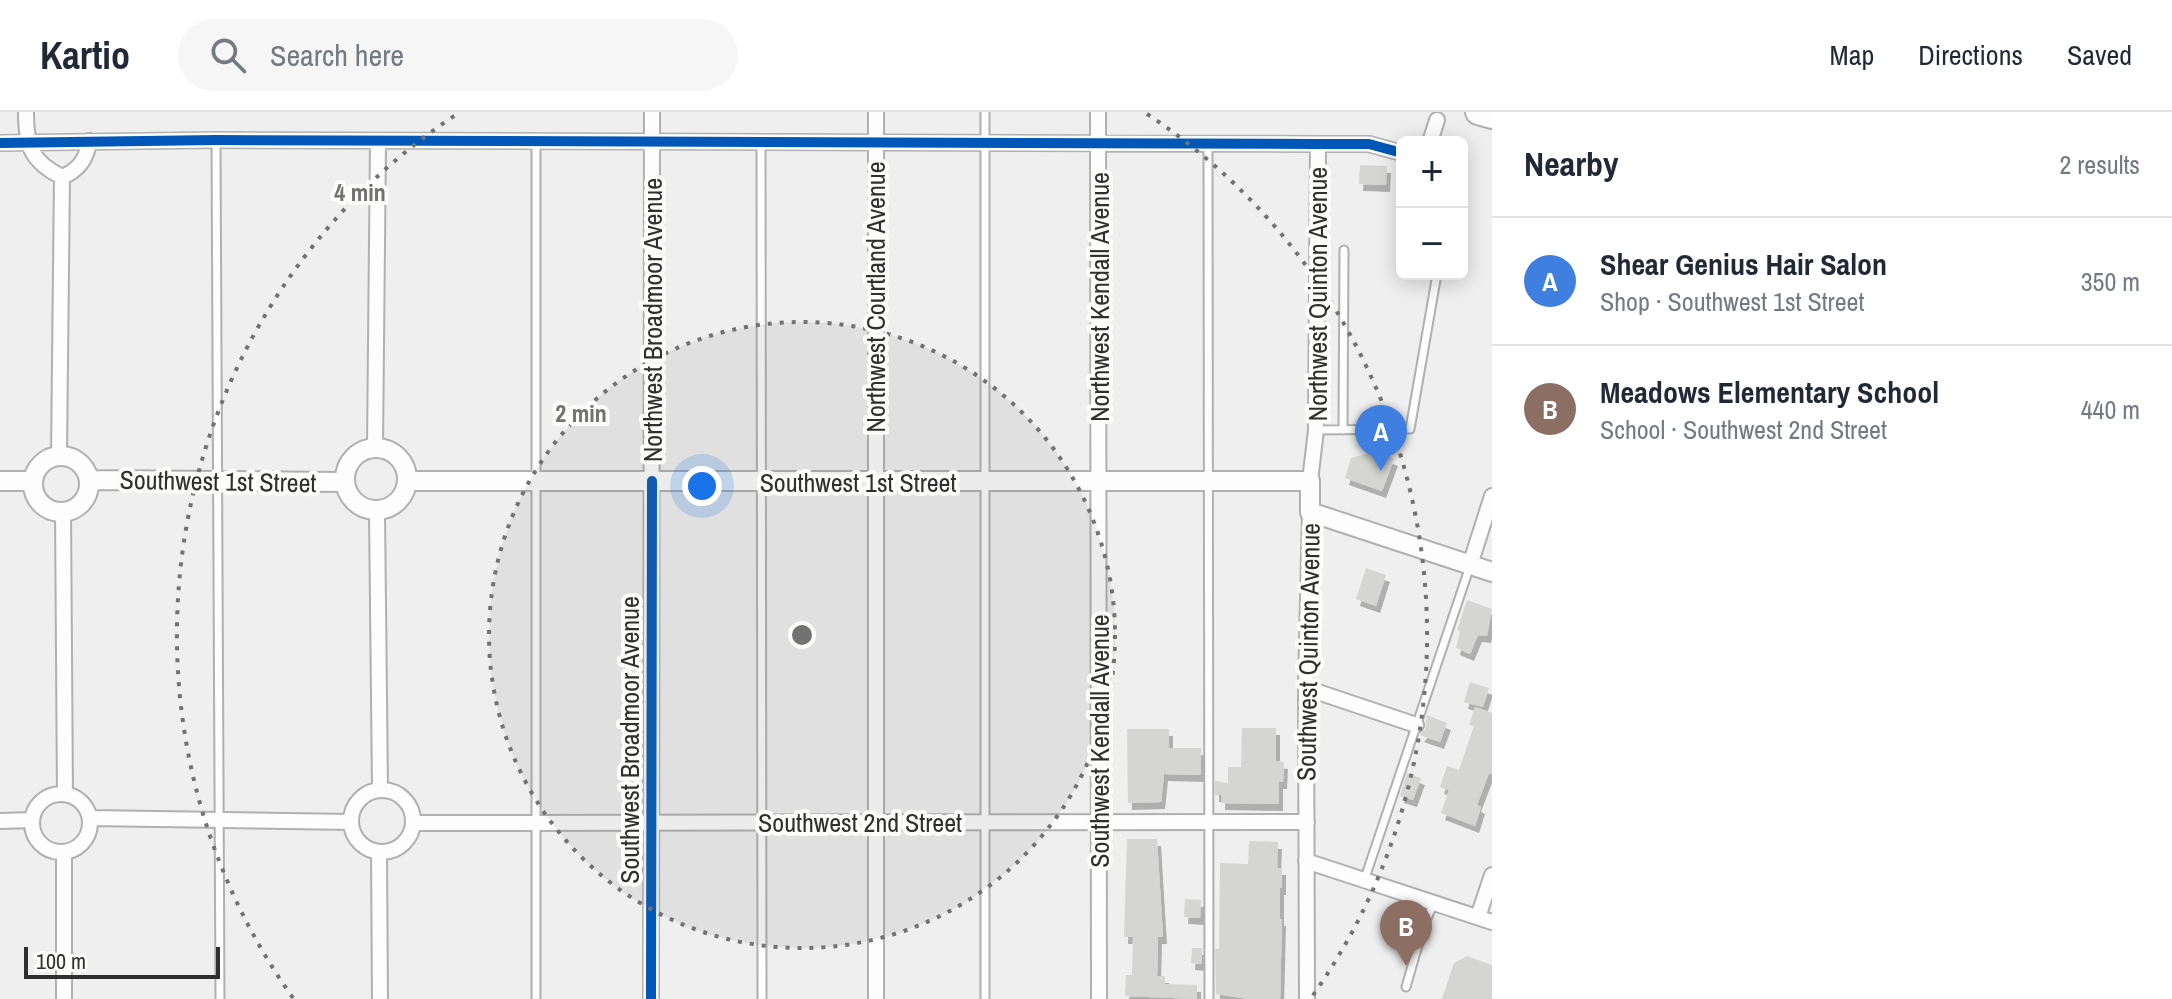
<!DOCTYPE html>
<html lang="en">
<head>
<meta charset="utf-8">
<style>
	body { margin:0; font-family:"Archivo Narrow",sans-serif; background:#f6f6f7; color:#1f2937 }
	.controls { position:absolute; right:24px; top:24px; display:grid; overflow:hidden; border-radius:12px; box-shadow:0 4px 20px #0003 }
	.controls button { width:72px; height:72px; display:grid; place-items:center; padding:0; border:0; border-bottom:2px solid #e0e1e3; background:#fff; color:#1f2937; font:40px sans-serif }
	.scale { position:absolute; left:24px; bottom:20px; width:196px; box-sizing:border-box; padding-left:8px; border:4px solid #2e2f2e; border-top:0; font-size:22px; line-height:28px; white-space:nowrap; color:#2e2f2e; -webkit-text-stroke:6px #fcfdfa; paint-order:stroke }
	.you { position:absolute; left:702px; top:374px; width:28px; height:28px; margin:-20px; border:6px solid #fff; border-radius:50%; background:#1a73e8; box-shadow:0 0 0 12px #1a73e833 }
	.badge { display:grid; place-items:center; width:52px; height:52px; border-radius:50%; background:#b45309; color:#fff; font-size:26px; font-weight:700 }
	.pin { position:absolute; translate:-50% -66px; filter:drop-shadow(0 2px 4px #0008) }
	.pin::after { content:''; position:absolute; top:42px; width:28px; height:24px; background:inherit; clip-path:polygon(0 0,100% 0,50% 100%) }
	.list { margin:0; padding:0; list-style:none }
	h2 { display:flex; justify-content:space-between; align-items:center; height:104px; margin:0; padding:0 32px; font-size:34px }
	h2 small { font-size:26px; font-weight:400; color:#747a83 }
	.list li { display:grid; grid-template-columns:52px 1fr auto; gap:24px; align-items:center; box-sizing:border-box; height:128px; padding:0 32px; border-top:2px solid #e0e1e3 }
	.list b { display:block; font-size:30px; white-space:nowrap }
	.list p { margin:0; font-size:26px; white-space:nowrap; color:#747a83 }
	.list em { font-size:26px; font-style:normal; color:#747a83 }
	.icon { flex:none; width:44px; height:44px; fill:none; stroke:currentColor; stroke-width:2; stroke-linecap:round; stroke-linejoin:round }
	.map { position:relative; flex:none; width:1492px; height:887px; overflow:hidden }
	header { display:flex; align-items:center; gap:48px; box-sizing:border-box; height:112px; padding:0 40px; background:#fff; border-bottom:2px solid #e0e1e3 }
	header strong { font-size:38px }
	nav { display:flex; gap:44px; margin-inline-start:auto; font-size:28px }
	.search { width:560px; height:72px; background:#f6f6f7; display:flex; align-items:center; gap:20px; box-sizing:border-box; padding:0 28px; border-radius:44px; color:#747a83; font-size:30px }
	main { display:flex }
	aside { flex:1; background:#fff }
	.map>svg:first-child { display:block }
	.building { fill:#d5d6d4; filter:url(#shadow) }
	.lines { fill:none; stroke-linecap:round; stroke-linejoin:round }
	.lane-casing { stroke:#afb0af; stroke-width:11 }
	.street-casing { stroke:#afb0af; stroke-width:18 }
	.secondary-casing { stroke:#afb0af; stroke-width:22 }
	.highway-casing { stroke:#afb0af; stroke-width:28 }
	.lane { stroke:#fcfdfc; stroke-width:7 }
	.street { stroke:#fcfdfc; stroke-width:14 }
	.secondary { stroke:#fcfdfc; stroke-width:18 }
	.highway { stroke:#fcfdfc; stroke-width:24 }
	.cycleway-casing { stroke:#fcfdfa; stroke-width:15 }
	.cycleway { stroke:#0057b8; stroke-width:10 }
	.ring { fill:none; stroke:#717271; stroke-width:4; stroke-dasharray:4 8 }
	.labels { text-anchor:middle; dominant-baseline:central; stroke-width:8; stroke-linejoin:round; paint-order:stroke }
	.street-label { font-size:26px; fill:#2e2f2e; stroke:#fcfdfa }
	.centre { fill:#717271; stroke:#fcfdfa; stroke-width:4 }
	.ring-label { font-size:24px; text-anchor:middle; font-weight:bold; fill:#717271; stroke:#fcfdfa; stroke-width:8; stroke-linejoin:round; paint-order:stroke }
</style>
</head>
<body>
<header>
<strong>Kartio</strong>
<div class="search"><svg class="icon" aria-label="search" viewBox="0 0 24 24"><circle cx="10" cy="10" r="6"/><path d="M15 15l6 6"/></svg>Search here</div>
<nav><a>Map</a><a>Directions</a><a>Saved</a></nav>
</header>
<main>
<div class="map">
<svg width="1492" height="887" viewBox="0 0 1492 887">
	<defs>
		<filter id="shadow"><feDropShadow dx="4" dy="7" stdDeviation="0" flood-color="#0004"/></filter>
	</defs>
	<rect width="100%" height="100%" fill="#eeefee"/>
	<path class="building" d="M1360,53L1387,54L1386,73L1359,72Z
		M1382,338L1381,342L1394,347L1382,379L1345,366L1351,346Z
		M1366,456L1386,463L1376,494L1356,487Z
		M1467,488L1492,497L1487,524L1478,523L1470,542L1456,536L1460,519L1457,518Z
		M1470,570L1489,576L1483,595L1464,590Z
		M1475,595L1492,601V662L1489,661L1477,693L1481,695L1475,714L1441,701L1449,678L1440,675L1447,654L1459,658L1474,614L1469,613Z
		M1427,603L1447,611L1440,630L1420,623L1425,617Z
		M1242,616H1276V649L1284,650L1283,670H1279V692L1221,691V683H1215V669L1228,671V655H1241Z
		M1127,617H1169V636H1201V663L1164,662L1161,690L1128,691Z
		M1407,661L1421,666L1413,688L1400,684Z
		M1127,727H1157L1163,825H1158L1157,864H1165V872L1197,873V887L1125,884L1126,863H1132L1133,825H1124Z
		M1249,729L1278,730L1277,756H1282V776H1280V807H1282L1280,887H1249L1216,882L1215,837H1219L1220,751L1248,752Z
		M1185,787L1201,788L1200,806L1184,805Z
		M1192,836H1202V852L1191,851Z
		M1467,844L1492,853V887H1442L1454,851Z"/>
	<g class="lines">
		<defs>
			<path id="lane" d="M985,0V887
				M216,28L220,887
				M536,30V887
				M761,31L762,887
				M1208,31L1209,887
				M1316,318L1410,317L1437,162
				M1343,318L1344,138
				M1365,766L1470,454
				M1406,875L1423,816L1434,790"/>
			<path id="street" d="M26,0C26,33 30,49 62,65
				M1098,0L1099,887
				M1430,30L1437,8
				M0,31L216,28L1318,32H1369L1402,41
				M375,334L378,30
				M59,343L62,65C79,58 87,47 89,29
				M1310,369L1316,318L1318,32
				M63,400L65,682
				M377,400L380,677
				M1470,453L1492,384
				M1306,576L1416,613
				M351 709a31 31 0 1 1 62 0a31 31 0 1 1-62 0Z
				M32 711a29 29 0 1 1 58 0a29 29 0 1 1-58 0Z
				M90,706L351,710
				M0,709L32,708
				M413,711L1307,710
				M379,742L380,887
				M1306,749L1492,810
				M1478,805L1492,763
				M64,887V740
				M651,887L652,0
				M876,887V0
				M1307,887L1306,576L1310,400"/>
			<path id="secondary" d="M345 367a31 31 0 1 1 62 0a31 31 0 1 1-62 0Z
				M33 372a28 28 0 1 1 56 0a28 28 0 1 1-56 0Z
				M90,368L345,370
				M0,369H33
				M407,369H1310V400L1492,460"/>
			<path id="highway" d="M1478,0L1492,4"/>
		</defs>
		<use href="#lane" class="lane-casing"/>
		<use href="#street" class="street-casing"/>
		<use href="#secondary" class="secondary-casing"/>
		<use href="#highway" class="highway-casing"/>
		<use href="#lane" class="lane"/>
		<use href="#street" class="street"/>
		<use href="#secondary" class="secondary"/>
		<use href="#highway" class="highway"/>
		<defs>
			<path id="cycleway" d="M0,31L216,28L1318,32H1369L1402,41
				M651,887L652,369"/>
		</defs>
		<use href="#cycleway" class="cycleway-casing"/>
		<use href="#cycleway" class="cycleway"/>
	</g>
	<circle cx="802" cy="523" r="313" fill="#717271" fill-opacity=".12"/>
	<g class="ring">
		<circle cx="802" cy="523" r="313"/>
		<path d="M293 886A625 625 0 0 1 457 2M1147 2A625 625 0 0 1 1311 886"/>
	</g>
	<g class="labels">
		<g class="street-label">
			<text transform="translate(1317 182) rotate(-90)">Northwest Quinton Avenue</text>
			<text transform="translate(875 185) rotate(-90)">Northwest Courtland Avenue</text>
			<text transform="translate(1099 185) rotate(-90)">Northwest Kendall Avenue</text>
			<text transform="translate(652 208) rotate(-90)">Northwest Broadmoor Avenue</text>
			<text transform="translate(218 369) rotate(1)">Southwest 1st Street</text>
			<text x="858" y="370">Southwest 1st Street</text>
			<text transform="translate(1308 540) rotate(-89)">Southwest Quinton Avenue</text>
			<text transform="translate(629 628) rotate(-90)">Southwest Broadmoor Avenue</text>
			<text transform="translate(1099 629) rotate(-90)">Southwest Kendall Avenue</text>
			<text x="860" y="710">Southwest 2nd Street</text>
		</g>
	</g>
	<circle cx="802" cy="523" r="12" class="centre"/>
	<g class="ring-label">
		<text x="360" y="89">4 min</text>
		<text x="581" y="310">2 min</text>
	</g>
</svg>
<div class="controls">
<button>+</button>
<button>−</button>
</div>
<div class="scale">100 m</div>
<div class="you"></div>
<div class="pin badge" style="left:1381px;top:359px;background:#3f7fe0">A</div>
<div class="pin badge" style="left:1406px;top:854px;background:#8d6e63">B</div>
</div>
<aside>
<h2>Nearby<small>2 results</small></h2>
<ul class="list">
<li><span class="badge" style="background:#3f7fe0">A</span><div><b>Shear Genius Hair Salon</b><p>Shop · Southwest 1st Street</p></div><em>350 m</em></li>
<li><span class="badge" style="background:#8d6e63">B</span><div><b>Meadows Elementary School</b><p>School · Southwest 2nd Street</p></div><em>440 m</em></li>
</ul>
</aside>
</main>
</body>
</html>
